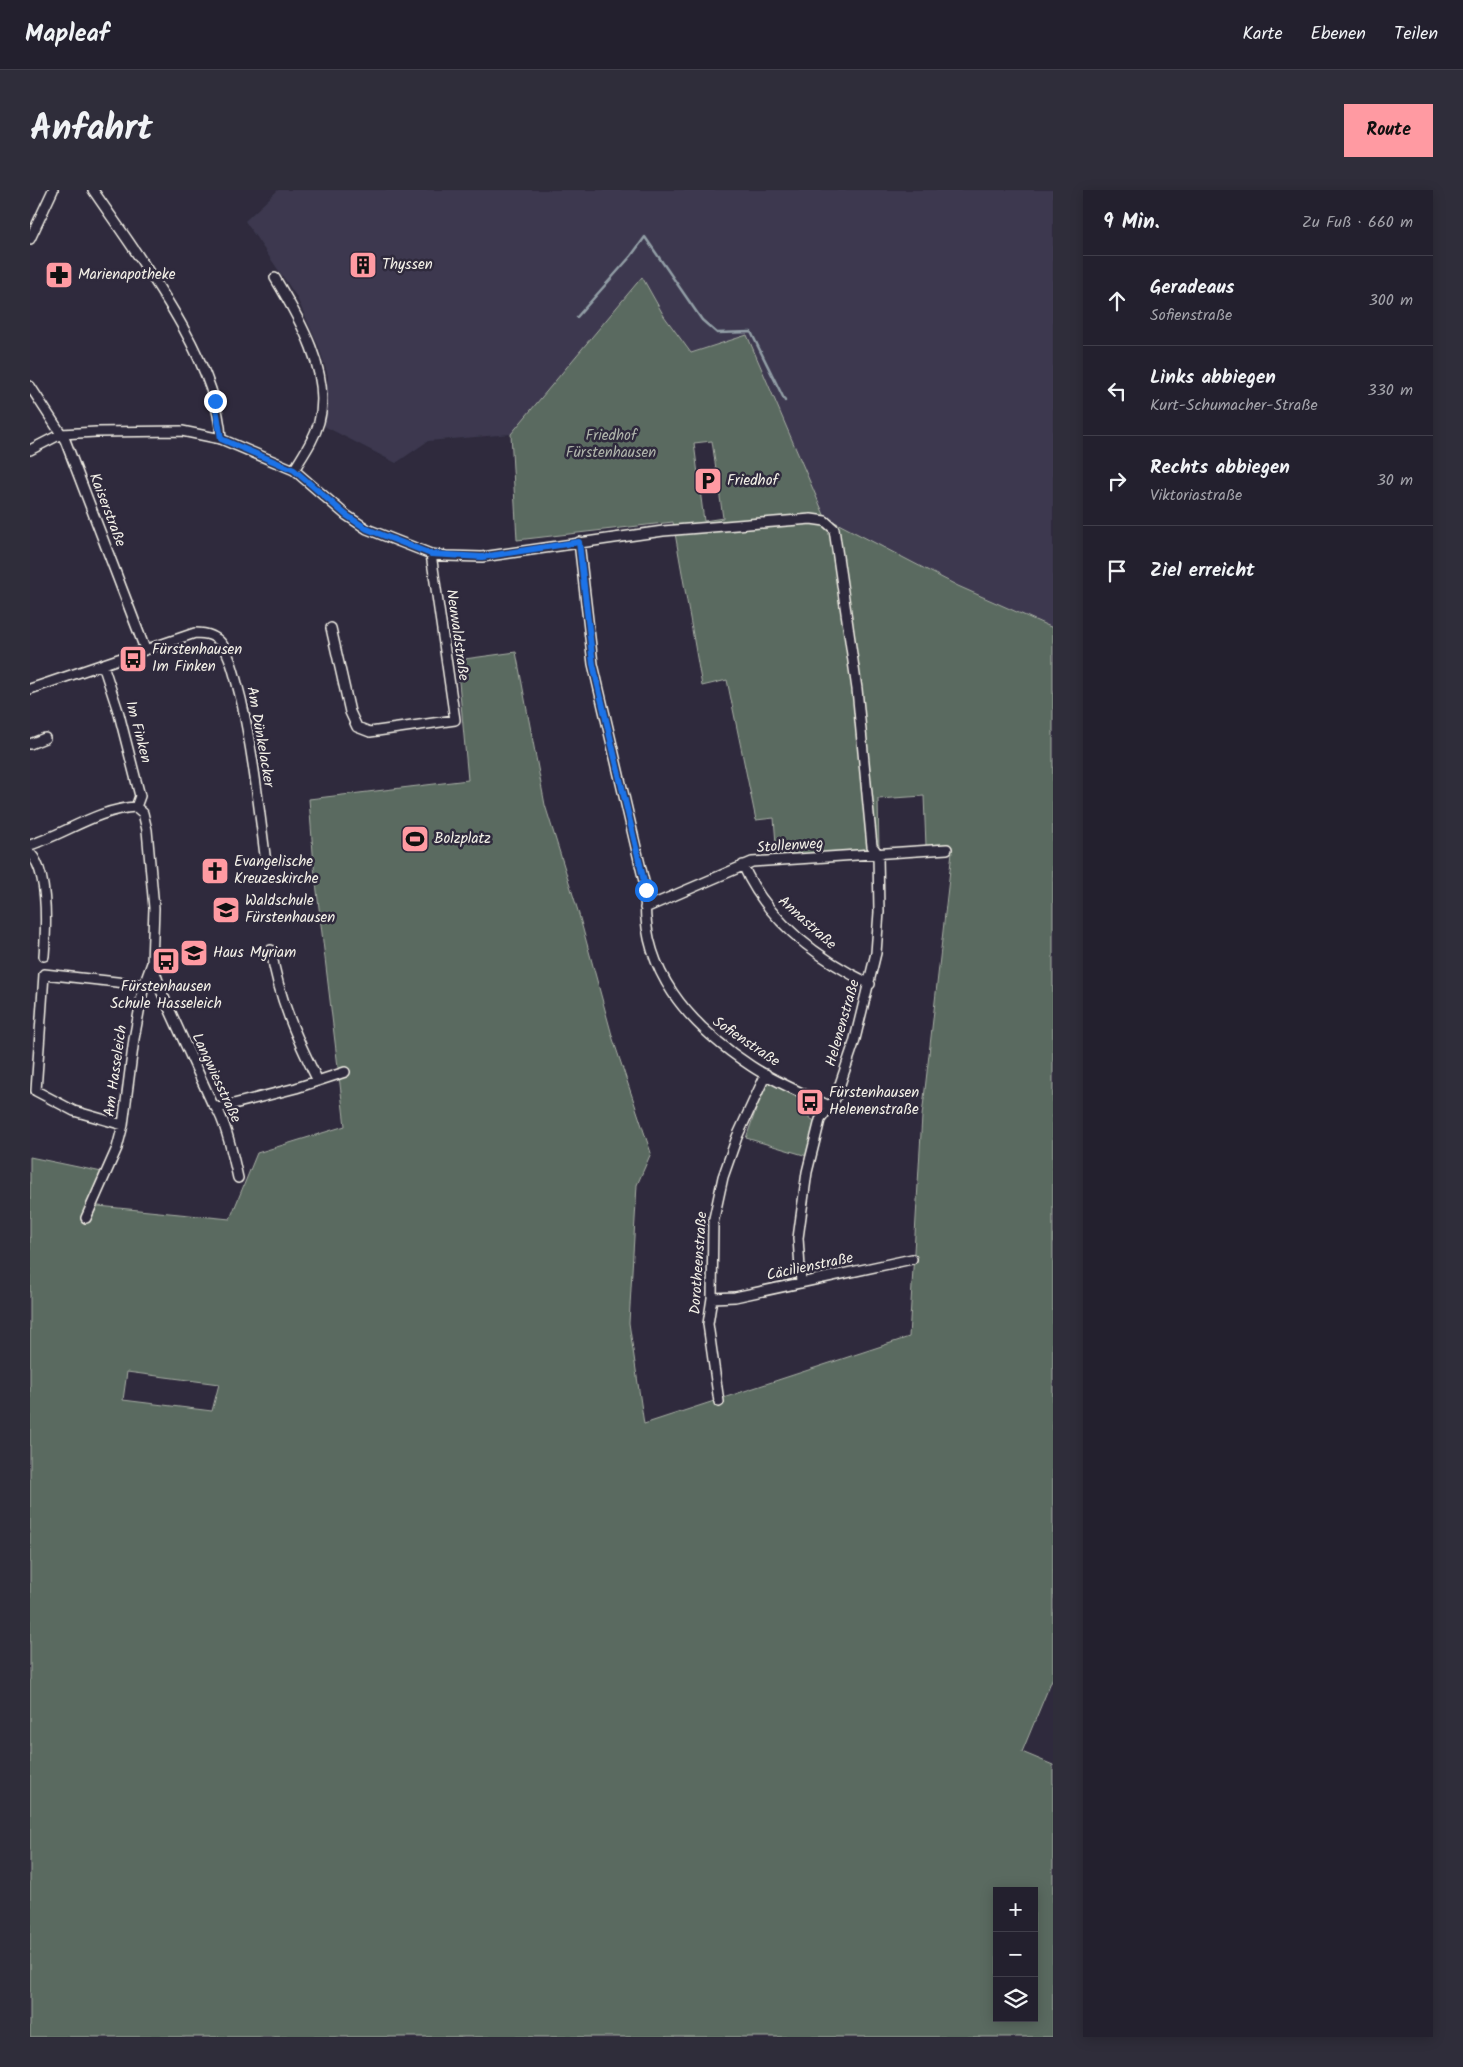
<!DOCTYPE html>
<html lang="de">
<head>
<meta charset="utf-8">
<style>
	body { margin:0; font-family:Kalam,sans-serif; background:#2f2d3a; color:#f1f3f6 }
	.controls { position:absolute; right:15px; bottom:15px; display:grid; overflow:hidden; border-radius:0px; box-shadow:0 2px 12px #0003 }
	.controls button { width:45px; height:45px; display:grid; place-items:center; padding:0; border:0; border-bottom:1px solid #403e4a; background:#23202e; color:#f1f3f6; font:25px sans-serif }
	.stop { position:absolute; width:15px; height:15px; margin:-11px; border:4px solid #1a73e8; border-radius:50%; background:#fff }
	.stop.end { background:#1a73e8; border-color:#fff; box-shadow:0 1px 5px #0008 }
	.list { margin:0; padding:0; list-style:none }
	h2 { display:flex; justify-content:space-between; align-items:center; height:65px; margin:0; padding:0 20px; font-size:21px }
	h2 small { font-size:16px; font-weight:400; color:#a3a3aa }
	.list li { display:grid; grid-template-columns:32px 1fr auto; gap:15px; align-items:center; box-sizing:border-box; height:90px; padding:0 20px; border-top:1px solid #403e4a }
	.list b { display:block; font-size:19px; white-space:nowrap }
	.list p { margin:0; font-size:16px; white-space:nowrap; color:#a3a3aa }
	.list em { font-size:16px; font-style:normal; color:#a3a3aa }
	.icon { flex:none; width:28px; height:28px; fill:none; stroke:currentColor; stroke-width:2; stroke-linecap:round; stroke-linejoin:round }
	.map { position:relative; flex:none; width:1023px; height:1847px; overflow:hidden; border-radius:0px }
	header { display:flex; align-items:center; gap:30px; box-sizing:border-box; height:70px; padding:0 25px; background:#23202e; border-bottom:1px solid #403e4a }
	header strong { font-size:24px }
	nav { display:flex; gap:28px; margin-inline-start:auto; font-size:18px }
	.intro { display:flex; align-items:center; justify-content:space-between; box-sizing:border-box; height:120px; padding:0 30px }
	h1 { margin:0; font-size:35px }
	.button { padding:12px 22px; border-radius:0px; background:#ff9aa2; color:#111; font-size:18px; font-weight:700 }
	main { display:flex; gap:30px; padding:0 30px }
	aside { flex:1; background:#23202e; border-radius:0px; box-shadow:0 2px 12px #0003 }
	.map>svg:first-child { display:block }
	.built { fill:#3c394f }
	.green { fill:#5a6a61; stroke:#a7aea4; fill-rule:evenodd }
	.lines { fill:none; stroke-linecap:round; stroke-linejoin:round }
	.stream { stroke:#929ea6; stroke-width:2.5 }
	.minor-casing { stroke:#f4f1e8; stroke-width:12 }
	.minor { stroke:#2f2a3d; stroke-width:9 }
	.route { stroke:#1a73e8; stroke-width:6 }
	.labels { text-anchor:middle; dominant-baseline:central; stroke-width:5; stroke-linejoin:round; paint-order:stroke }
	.poi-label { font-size:15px; fill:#f4f1e8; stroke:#2f2a3d; text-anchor:start }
	.park-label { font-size:15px; fill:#afb4ab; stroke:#2f2a3d }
	.street-label { font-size:15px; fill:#f4f1e8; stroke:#2f2a3d }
</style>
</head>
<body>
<header>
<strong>Mapleaf</strong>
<nav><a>Karte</a><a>Ebenen</a><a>Teilen</a></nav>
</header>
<div class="intro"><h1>Anfahrt</h1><a class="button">Route</a></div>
<main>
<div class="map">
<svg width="1023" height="1847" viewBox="0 0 1023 1847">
	<rect width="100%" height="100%" fill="#2f2a3d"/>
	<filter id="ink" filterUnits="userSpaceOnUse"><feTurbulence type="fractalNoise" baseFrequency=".02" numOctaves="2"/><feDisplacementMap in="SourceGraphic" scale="10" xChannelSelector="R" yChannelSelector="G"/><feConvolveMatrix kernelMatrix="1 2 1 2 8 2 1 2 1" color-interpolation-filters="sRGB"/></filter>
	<g filter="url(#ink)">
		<path class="built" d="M248,0H1023V438L928,396L795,327L717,145L661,163L634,126L612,88L481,244L398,251L366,273L294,236L298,186L289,157L266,106L215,31Z"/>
		<path class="green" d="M612,87L634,126L661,163L717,145L795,327L928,396L1023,438V1487L992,1562L1023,1575V1847H0V967L72,982L58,1015L200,1029L227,963L315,936L284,676L279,609L438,590L427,470L486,462L515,615L548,721L583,849L621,963L607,995L599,1133L614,1234L879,1147L892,926L922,662L917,655L896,656L894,606L848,609L849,660L747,667L744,628L726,630L697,490L672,496L643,332L487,350L481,244ZM682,251L693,328L674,331L664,253ZM97,1182L189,1194L182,1221L93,1210ZM967,1701H1004V1828H967Z
			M736,891L776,912L773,918L780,922L779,928L785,931L777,966L716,948Z"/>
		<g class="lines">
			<path class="stream" d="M547,127L601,66L615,47L672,130L687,143L721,142L755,211"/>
			<defs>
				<path id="minor" d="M63,0C107,65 188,169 191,249
					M0,49L23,0
					M245,88C269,128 302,184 289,232C284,250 273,265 264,280
					M0,196L35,250L115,459
					M0,260L31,244L66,242L152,241L191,249L264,280L316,325L337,339L401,364L416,366L452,367L633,341L781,329L795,331L804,339L827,499L842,656L848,664L849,722L846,763L824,853L805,909L790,930L777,982L768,1048L771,1093
					M549,352L563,474L616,700C609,780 659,835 721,876C745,892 773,903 799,916
					M301,438L320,522L327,537L340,542L425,530L401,364
					M73,475L89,524L110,606L106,617
					M0,499L165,443C176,443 185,445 192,454C202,469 206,491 211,509C223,562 229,618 236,673
					M0,554L15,548
					M0,655C35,644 68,619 106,617
					M0,663C19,682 16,740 14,766
					M713,675C737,731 787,768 840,794
					M615,718L722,672L917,659
					M241,760C249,809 266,847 288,891
					M122,773L132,803L182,913C195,924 204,971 208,988
					M188,918L266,898L315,882
					M93,935L44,921L6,901L14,784L114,795
					M56,1028L87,958L93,935L104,849L114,795L122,773L124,718L117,640L113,623L106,617
					M682,1108L705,1107L882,1069
					M689,1212L678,1134L682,1108L683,1033L693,987L707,947L736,884"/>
			</defs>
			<use href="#minor" class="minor-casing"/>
			<use href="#minor" class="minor"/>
		</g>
	</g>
	<g class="lines" filter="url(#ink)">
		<path class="route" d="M185,211L191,249L264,280L316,325L337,339L401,364L452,367L549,352L563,474L616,700"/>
	</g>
	<defs>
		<symbol id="building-square" viewBox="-11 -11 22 22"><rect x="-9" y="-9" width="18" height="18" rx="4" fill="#ff9aa2" stroke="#2f2a3d"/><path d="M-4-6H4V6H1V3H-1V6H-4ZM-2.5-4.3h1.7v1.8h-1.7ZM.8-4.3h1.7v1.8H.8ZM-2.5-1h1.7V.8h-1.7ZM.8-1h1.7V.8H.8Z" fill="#111"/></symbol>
		<symbol id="pharmacy-square" viewBox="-11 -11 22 22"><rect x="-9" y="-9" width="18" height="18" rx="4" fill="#ff9aa2" stroke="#2f2a3d"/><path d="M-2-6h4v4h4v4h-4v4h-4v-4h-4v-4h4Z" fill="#111"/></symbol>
		<symbol id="parking-square" viewBox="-11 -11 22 22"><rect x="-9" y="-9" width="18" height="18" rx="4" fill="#ff9aa2" stroke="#2f2a3d"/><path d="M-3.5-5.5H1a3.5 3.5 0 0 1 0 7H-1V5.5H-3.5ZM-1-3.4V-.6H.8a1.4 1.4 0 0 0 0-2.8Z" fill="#111"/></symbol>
		<symbol id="bus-square" viewBox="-11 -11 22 22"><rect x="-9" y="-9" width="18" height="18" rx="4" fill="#ff9aa2" stroke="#2f2a3d"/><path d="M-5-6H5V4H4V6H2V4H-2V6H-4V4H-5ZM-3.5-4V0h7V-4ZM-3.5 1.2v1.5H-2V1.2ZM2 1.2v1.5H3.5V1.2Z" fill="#111"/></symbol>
		<symbol id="stadium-square" viewBox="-11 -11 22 22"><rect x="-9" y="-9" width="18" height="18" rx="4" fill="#ff9aa2" stroke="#2f2a3d"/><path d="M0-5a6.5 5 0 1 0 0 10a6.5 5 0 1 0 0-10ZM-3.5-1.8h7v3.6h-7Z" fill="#111"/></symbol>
		<symbol id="church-square" viewBox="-11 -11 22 22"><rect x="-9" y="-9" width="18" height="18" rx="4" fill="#ff9aa2" stroke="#2f2a3d"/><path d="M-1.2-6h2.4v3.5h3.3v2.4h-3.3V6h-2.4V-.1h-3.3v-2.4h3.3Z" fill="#111"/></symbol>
		<symbol id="school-square" viewBox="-11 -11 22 22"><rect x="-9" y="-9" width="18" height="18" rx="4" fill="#ff9aa2" stroke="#2f2a3d"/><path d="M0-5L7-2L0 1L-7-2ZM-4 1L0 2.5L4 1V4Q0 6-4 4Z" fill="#111"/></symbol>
	</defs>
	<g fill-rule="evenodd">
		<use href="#building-square" x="317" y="59" width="32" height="32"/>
		<use href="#pharmacy-square" x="13" y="69" width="32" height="32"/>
		<use href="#parking-square" x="662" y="275" width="32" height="32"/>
		<use href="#bus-square" x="87" y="453" width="32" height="32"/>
		<use href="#stadium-square" x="369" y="633" width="32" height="32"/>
		<use href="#church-square" x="169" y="665" width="32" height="32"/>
		<use href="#school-square" x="180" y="704" width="32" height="32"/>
		<use href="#school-square" x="148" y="747" width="32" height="32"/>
		<use href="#bus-square" x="120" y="755" width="32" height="32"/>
		<use href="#bus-square" x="764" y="896" width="32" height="32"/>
	</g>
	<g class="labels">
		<g class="poi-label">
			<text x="352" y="75">Thyssen</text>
			<text x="48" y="85">Marienapotheke</text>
			<text x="697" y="291">Friedhof</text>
			<text x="122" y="460">Fürstenhausen<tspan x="122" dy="17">Im Finken</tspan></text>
			<text x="404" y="649">Bolzplatz</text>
			<text x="204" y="672">Evangelische<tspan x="204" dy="17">Kreuzeskirche</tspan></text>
			<text x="215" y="711">Waldschule<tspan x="215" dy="17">Fürstenhausen</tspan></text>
			<text x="183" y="763">Haus Myriam</text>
			<text x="136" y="797" text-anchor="middle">Fürstenhausen<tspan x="136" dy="17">Schule Hasseleich</tspan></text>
			<text x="799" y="903">Fürstenhausen<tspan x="799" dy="17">Helenenstraße</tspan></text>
		</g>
		<g class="park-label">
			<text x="581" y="246">Friedhof<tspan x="581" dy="17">Fürstenhausen</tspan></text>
		</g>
		<g class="street-label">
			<text transform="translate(77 320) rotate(69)">Kaiserstraße</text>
			<text transform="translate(427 445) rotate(82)">Neuwaldstraße</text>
			<text transform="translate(108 542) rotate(75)">Im Finken</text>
			<text transform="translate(230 547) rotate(80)">Am Dünkelacker</text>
			<text transform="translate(760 656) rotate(-4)">Stollenweg</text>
			<text transform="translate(777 733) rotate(42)">Annastraße</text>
			<text transform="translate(813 833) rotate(-74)">Helenenstraße</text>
			<text transform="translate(716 852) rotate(34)">Sofienstraße</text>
			<text transform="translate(86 881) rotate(-82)">Am Hasseleich</text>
			<text transform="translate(186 888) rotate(65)">Langwiesstraße</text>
			<text transform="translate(669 1073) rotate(-86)">Dorotheenstraße</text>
			<text transform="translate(780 1077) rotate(-12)">Cäcilienstraße</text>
		</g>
	</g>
</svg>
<div class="controls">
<button>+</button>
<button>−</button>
<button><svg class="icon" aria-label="layers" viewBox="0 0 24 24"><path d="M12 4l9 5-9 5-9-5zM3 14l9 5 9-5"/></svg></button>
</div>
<div class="stop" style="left:616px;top:700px"></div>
<div class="stop end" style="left:185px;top:211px"></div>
</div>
<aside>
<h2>9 Min.<small>Zu Fuß · 660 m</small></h2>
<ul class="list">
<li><svg class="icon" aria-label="ahead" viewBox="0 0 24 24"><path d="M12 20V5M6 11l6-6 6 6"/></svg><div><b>Geradeaus</b><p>Sofienstraße</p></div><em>300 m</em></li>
<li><svg class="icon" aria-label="left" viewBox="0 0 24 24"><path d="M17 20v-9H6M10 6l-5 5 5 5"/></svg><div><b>Links abbiegen</b><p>Kurt-Schumacher-Straße</p></div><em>330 m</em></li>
<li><svg class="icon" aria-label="right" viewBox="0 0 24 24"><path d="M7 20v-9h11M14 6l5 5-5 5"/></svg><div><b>Rechts abbiegen</b><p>Viktoriastraße</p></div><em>30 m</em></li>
<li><svg class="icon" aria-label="arrive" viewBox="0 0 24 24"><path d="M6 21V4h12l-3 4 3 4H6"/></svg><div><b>Ziel erreicht</b></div></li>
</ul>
</aside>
</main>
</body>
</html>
